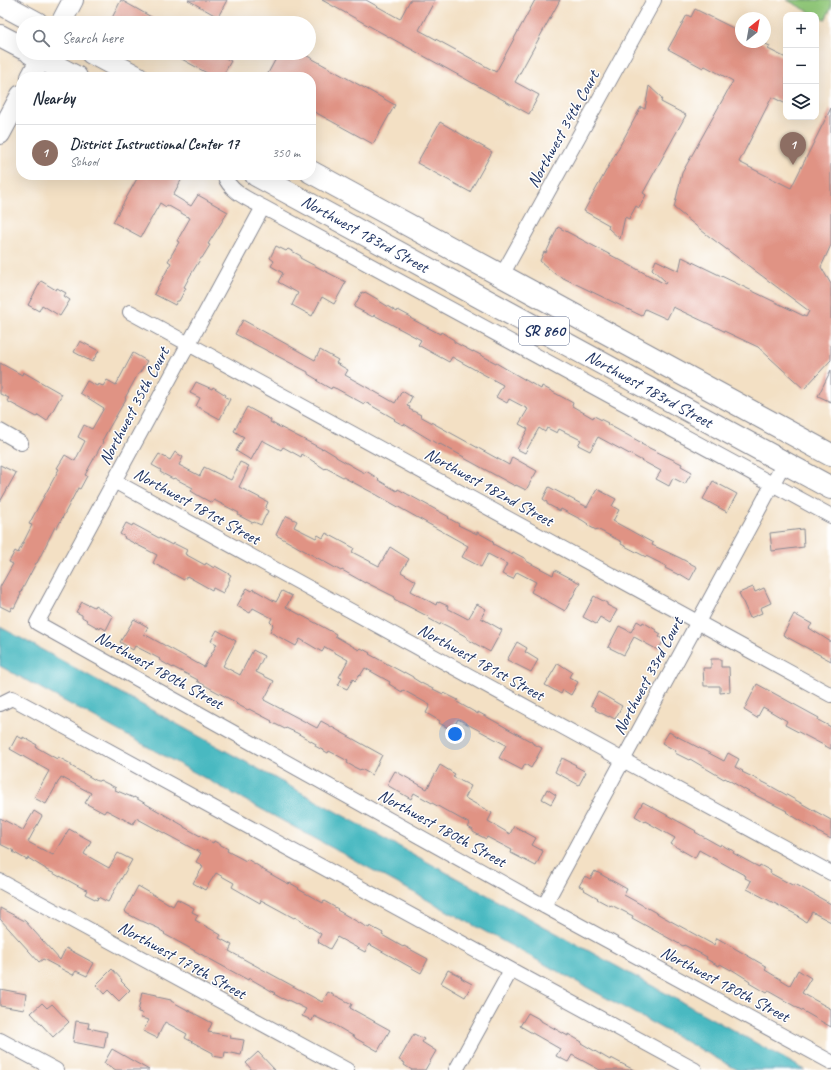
<!DOCTYPE html>
<html lang="en">
<head>
<meta charset="utf-8">
<style>
	body { margin:0; font-family:Caveat,sans-serif; background:#f6f6f7; color:#1f2937 }
	.controls { position:absolute; right:12px; top:12px; display:grid; overflow:hidden; border-radius:8px; box-shadow:0 4px 16px #0002 }
	.controls button { width:36px; height:36px; display:grid; place-items:center; padding:0; border:0; border-bottom:1px solid #e0e1e3; background:#fff; color:#1f2937; font:20px sans-serif }
	.compass { position:absolute; left:735px; top:12px; width:36px; height:36px; border-radius:50%; background:#fff; box-shadow:0 4px 16px #0002; rotate:31deg }
	.you { position:absolute; left:455px; top:734px; width:14px; height:14px; margin:-10px; border:3px solid #fff; border-radius:50%; background:#1a73e8; box-shadow:0 0 0 6px #1a73e833 }
	.badge { display:grid; place-items:center; width:26px; height:26px; border-radius:50%; background:#db2777; color:#fff; font-size:13px; font-weight:700 }
	.pin { position:absolute; translate:-50% -33px; filter:drop-shadow(0 1px 2px #0008) }
	.pin::after { content:''; position:absolute; top:21px; width:14px; height:12px; background:inherit; clip-path:polygon(0 0,100% 0,50% 100%) }
	.list { margin:0; padding:0; list-style:none }
	h2 { display:flex; justify-content:space-between; align-items:center; height:52px; margin:0; padding:0 16px; font-size:17px }
	h2 small { font-size:13px; font-weight:400; color:#747a83 }
	.list li { display:grid; grid-template-columns:26px 1fr auto; gap:12px; align-items:center; box-sizing:border-box; height:56px; padding:0 16px; border-top:1px solid #e0e1e3 }
	.list b { display:block; font-size:15px; white-space:nowrap }
	.list p { margin:0; font-size:13px; white-space:nowrap; color:#747a83 }
	.list em { font-size:13px; font-style:normal; color:#747a83 }
	.icon { flex:none; width:22px; height:22px; fill:none; stroke:currentColor; stroke-width:2; stroke-linecap:round; stroke-linejoin:round }
	.map { position:relative; flex:none; width:831px; height:1070px; overflow:hidden }
	.search { position:absolute; background:#fff; box-shadow:0 4px 16px #0002; left:16px; top:16px; width:300px; height:44px; display:flex; align-items:center; gap:10px; box-sizing:border-box; padding:0 14px; border-radius:22px; color:#747a83; font-size:15px }
	.panel { position:absolute; background:#fff; box-shadow:0 4px 16px #0002; left:16px; top:72px; width:300px; height:108px; border-radius:16px }
	.map>svg:first-child { display:block }
	.green { fill:#91c779; stroke:#567b6c }
	.water { fill:#4ab9c1; stroke:#327490 }
	.building { fill:#e09384 }
	.lines { fill:none; stroke-linecap:round; stroke-linejoin:round }
	.minor-casing { stroke:#878891; stroke-width:16 }
	.secondary-casing { stroke:#878891; stroke-width:22 }
	.primary-casing { stroke:#878891; stroke-width:24 }
	.minor { stroke:#fff; stroke-width:14 }
	.secondary { stroke:#fff; stroke-width:20 }
	.primary { stroke:#fff; stroke-width:22 }
	.labels { text-anchor:middle; dominant-baseline:central; stroke-width:3; stroke-linejoin:round; paint-order:stroke }
	.shield { fill:#fff; stroke:#5f6d8e; stroke-width:1 }
	.shield-label { font-size:16px; font-weight:bold; fill:#1b2f5e }
	.street-label { font-size:17px; fill:#1b2f5e; stroke:#fff }
</style>
</head>
<body>
<div class="map">
<svg width="831" height="1070" viewBox="0 0 831 1070">
	<rect width="100%" height="100%" fill="#fff"/>
	<filter id="ink" filterUnits="userSpaceOnUse"><feTurbulence type="fractalNoise" baseFrequency=".025" numOctaves="2"/><feDisplacementMap in="SourceGraphic" scale="8" xChannelSelector="R" yChannelSelector="G"/><feConvolveMatrix kernelMatrix="1 2 1 2 8 2 1 2 1" color-interpolation-filters="sRGB"/></filter>
	<filter id="wash" filterUnits="userSpaceOnUse"><feTurbulence type="fractalNoise" baseFrequency=".012" numOctaves="4" result="noise"/><feDisplacementMap in="SourceGraphic" scale="16" xChannelSelector="R" yChannelSelector="G"/><feGaussianBlur stdDeviation="0.9" result="paint"/><feColorMatrix in="noise" values="0 0 0 0 0 0 0 0 0 0 0 0 0 0 0 0 0 1.4 0 .05"/><feComposite in="paint" operator="in"/></filter>
	<g filter="url(#wash)">
		<rect width="100%" height="100%" fill="#f3e0c4"/>
		<path class="green" d="M787,0H831V8L825,20Z"/>
		<path class="water" d="M0,627L17,636L805,1070H738L0,666Z"/>
		<g id="blocks">
			<path class="building" d="M121,0L162,23H117L111,20Z
				M188,0H227L218,17Z
				M322,0H366L400,19L410,0H435L419,30L496,72L535,0H560L515,82L539,95L529,114Z
				M695,9L741,32V42H761L770,46L768,49L786,58V104L772,97L739,162L791,188L831,108V245L821,267L831,284V360L804,389L758,347L673,307L667,319L645,309L642,316L555,274L540,261L544,252L546,253L558,227L665,284L666,282L652,269L656,260L679,271L682,257L806,317L809,311L706,234L674,208L682,173L733,81L705,66L703,68L668,49L687,15L691,17Z
				M171,53H216L231,61L222,77H214Z
				M279,53H302L395,105L373,144L311,110V77H266Z
				M649,86L662,98L661,102L686,115L643,193L646,195L639,208L636,206L629,219L625,217L620,239L608,228L609,225L584,211L641,107L645,109Z
				M440,122L492,152L470,192L417,163Z
				M139,175H184L173,195L191,206L198,195L228,212L208,244L210,245L202,258H201L190,276L184,287L186,288L179,301H177L175,305L154,294L171,263L168,261L179,242L177,241L190,218L167,205L166,207L160,203L141,237L113,222Z
				M276,246L286,251L288,249L301,256L300,258L346,282L334,304L322,297L312,316L292,305L298,293L278,282L283,273L271,266L274,261L270,258Z
				M41,281L56,290L57,288L66,293L64,296L70,300L60,316L42,305L39,311L28,305Z
				M362,292L364,293L365,292L379,300V301L397,312L398,310L411,317L410,318L440,334L441,332L454,340V342L473,352V351L496,363L541,389L542,386L573,403L572,406L593,418L594,416L608,423L607,424L642,443L641,444L682,464L681,466L692,472L685,484L673,478L669,486L656,479L661,471L598,437L590,451L578,445L581,440L559,429L557,433L547,428L545,432L539,428L525,453L517,449L528,429L519,424L528,409L509,399L507,403L496,397L503,385L452,357L449,362L418,345L421,340L374,315L373,317L354,307Z
				M243,320L315,360L320,350L338,360L336,363L348,370L345,375L395,403L402,391L412,397L407,406L410,407L409,409L421,415L420,416L509,465L512,457L537,471L526,490L516,485L515,486L464,458V457L440,444L439,445L404,424L403,425L394,420L395,419L365,402L364,404L337,389L332,387L331,389L317,381L318,380L308,374V372L235,334Z
				M80,341L99,351L92,362L74,352Z
				M133,353L147,361L139,374H138L125,398L126,399L109,428L102,441L103,442L85,475L87,476L80,489L78,488L57,528L55,527L37,563H36L23,588L20,593L21,594L14,608L12,607L10,611L0,606V587L13,564L9,562L15,551L18,553L32,525L29,524L59,469L57,468L65,455L75,461L85,441L78,437L84,425L92,429L104,408L80,393L87,381L97,386L98,384L103,386L107,380L116,385Z
				M0,363L22,375L23,372L62,394L47,421L38,415L37,417L7,401L9,398L0,394Z
				M831,370V402L818,396Z
				M196,382L212,389L213,387L226,395L225,397L230,399L220,419L196,406L200,398L190,393Z
				M247,407L271,420L270,422L322,449L323,448L336,456V457L359,470L365,473L366,471L379,479L378,480L397,491L398,489L442,513L449,517L448,518L459,524L458,525L477,534V532L493,541L492,542L494,543L493,544L512,554L513,552L526,559V561L553,575L555,570L580,583L565,611L531,592L536,582L517,572L513,579L502,574L507,564L488,554L481,567L462,557L468,546L377,495L326,468L325,469L302,454L301,457L283,447L281,450L262,440L251,460L236,451L244,437L234,431Z
				M175,452L183,457L179,465L200,476L204,467L231,480L240,462L249,466L247,469H248L239,487L268,502L265,509L268,511L261,525L254,522L253,523L238,515L239,513L214,500L212,503L199,496L191,491L193,488L174,478L173,479L160,472L161,470L152,465L159,454L170,460Z
				M0,465L16,473L0,502Z
				M713,481L737,494L727,512L703,499Z
				M549,487L587,507L597,489L616,499L612,506L619,510L613,521L653,543L652,545L680,558L697,567L690,580L680,574L679,575L665,568L666,566L646,556V557L621,544L622,542L597,529L596,530L587,525L588,524L582,520L561,509L560,511L547,504V502L543,499Z
				M287,516L297,521L294,527L316,538L318,535L323,538L326,533L354,548L352,552L379,566L390,547L409,559L401,572L416,581L411,591L436,605L437,602L439,603V602L448,606L447,608L468,619L477,604L486,609L481,618L502,630L490,652L467,639V637L449,627L441,623L440,625L428,618L429,617L394,599L395,597L365,582V583L342,570L341,571L276,535L283,520H284Z
				M126,523L132,526L133,524L172,545L173,543L187,550L185,554L205,565L206,563L214,568L215,566L231,575L229,578L230,579L223,593L213,588L212,590L187,576L184,580L153,563L157,555L124,538L125,537L120,534Z
				M803,529L804,547L772,551L770,533Z
				M753,587L755,592L764,588L771,603L760,608L762,613L750,618L739,593Z
				M247,588L252,591L253,589L276,602L282,591L292,596L286,607L336,634L335,636L359,650L361,648L370,653L369,654L404,673V672L413,677V678L421,683L443,694L444,693L458,700L457,702L478,714V712L532,742V743L542,748L531,768L525,764L522,770L499,758L506,745L458,719L452,730L439,723L440,721L426,713L430,705L403,690L402,692L389,684L390,682L365,668L360,676L359,675L355,681L353,679L347,689L338,685L342,678L339,677L348,660L325,647L322,652L300,639L296,646L270,632L273,625L270,622L272,618L253,608L250,613L237,606Z
				M594,596L607,603V605L617,610L610,623L600,617L596,624L583,617Z
				M82,602L88,605V604L94,607L95,605L113,616L106,630L101,627L100,629L86,621L87,620L82,617V615L76,612Z
				M794,614L812,624L809,628L831,642V661L783,635Z
				M134,619L148,627L144,634L204,667L217,644L211,641L217,630L236,641L223,666L240,675L253,650L264,656L256,672L274,681L264,700L317,728L321,721L382,755L372,775L361,769L360,770L354,767L347,763L348,761L329,751L328,753L315,746L316,744L297,733L286,728L285,729L271,722L272,721L249,709L248,710L236,704L237,703L197,681L198,680L173,667V668L159,660L160,659L135,646L133,650L120,642Z
				M637,621L642,624L643,622L656,630V631L661,634L659,637L664,640L658,650L634,637L624,655L608,647L619,626L631,632Z
				M517,642L527,648L525,652L538,660L531,672L507,660Z
				M711,659H721V667H729L730,692L720,693V686H704L703,668H711Z
				M558,663L572,672L569,677L578,682L571,695L563,690L561,694L545,685Z
				M757,684L819,718L818,720L831,727V749L785,725L787,721L763,707L757,718L744,710Z
				M598,692L622,706L615,719L609,716V717L595,710L596,708L591,705Z
				M669,732L724,761L728,753L739,759L735,767L743,771L742,772L767,784L831,820V839L818,832V831L786,812L787,811L749,792L725,778L724,779L690,759L689,760L675,753L676,751L662,743Z
				M17,736L23,739V737L37,745L36,747L57,759L58,757L71,764V766L97,781H99L100,780L116,788L115,790L134,798V797L184,826V827L213,843L214,841L228,849L227,851L246,861L247,859L260,867V868L283,881L289,884L290,883L299,888L298,889L323,903L324,901L338,909L337,910L363,925L369,928L370,926L383,933L382,935L403,947L404,946L428,959L421,973L369,944L365,952L337,937L330,949L318,942L319,941L318,940L321,934L295,917L294,918L261,900L260,903L232,887L234,883L216,873L205,890L193,883L203,867L201,866L202,865L196,862L201,853L136,818L133,824L106,810L104,813L85,803L91,793L61,777L46,804L34,798L49,771L10,749Z
				M562,758L576,765L575,766L586,772L579,785L555,772Z
				M440,765L455,774L453,777L471,786L465,798L492,813L488,821L510,834L514,826L536,838L532,845L543,851L536,866L511,853L512,850L487,837L486,839L473,832V830L468,827L470,824L414,793L411,799L387,785L395,771L427,789Z
				M547,789L556,795L551,804L542,799Z
				M643,802L696,831L695,832L720,846L721,844L727,848L734,851L733,853L753,864L759,867L760,865L771,871L770,873L794,886L795,884L831,904V922L812,912L806,922L798,917L799,916L747,889L751,881L745,878L746,876L699,850L695,858L671,844L675,838L645,821V822L635,816Z
				M34,811L42,816L28,842L53,855L69,829L91,841L84,854L109,868L118,853L132,860L108,902L98,897L97,900L85,894L87,890L84,889L60,876V877L53,873L46,870V869L28,858L27,860L13,852L14,851L0,844V818L23,830Z
				M595,871L627,889L624,895L714,945L717,938L767,967L765,970L790,985L798,970L811,978L802,993L831,1009V1027L768,991L766,993L749,983L750,981L731,969V970L720,964L719,966L706,959L707,957L684,945L683,946L632,918L633,916L611,905L610,906L597,899L598,898L584,890L585,889L579,886L585,876L590,879Z
				M138,886L173,906L177,899L194,908L192,912L198,915L195,920L221,935L219,938L232,945L229,951L322,1002L328,992L352,1004L350,1008L390,1030L378,1051L355,1038V1037L331,1023L330,1024L314,1016L312,1021L307,1018L302,1016L306,1009L288,1000V1001L281,998L274,994L275,993L249,978L248,980L164,934L165,933L160,930V929L142,921H141L126,913V912L125,911Z
				M0,908L25,921L60,960L66,948L94,963L87,976L76,971L73,975L43,959L39,962L0,919Z
				M112,969L122,980L121,981L130,990L119,1001L108,990L104,994L96,985Z
				M448,970L462,977L461,978L472,984L465,997L441,983Z
				M0,989L26,994L24,1010L0,1006Z
				M142,992L157,995V997L171,1000V1001L212,1023L208,1032L231,1036L230,1038L244,1040L241,1055L225,1052L224,1058L213,1056V1053L185,1038L187,1034L165,1022L157,1038L143,1031L149,1020L141,1018L142,1013L138,1012Z
				M42,1003L47,1008L52,1004L69,1022L53,1037L31,1013Z
				M528,1013L541,1020V1021L568,1036V1034L582,1042L581,1043L610,1060L611,1058L634,1070H600L572,1055L568,1062L556,1056L560,1049L520,1026Z
				M76,1021L89,1023L88,1028L107,1032L104,1048L73,1042Z
				M414,1034L424,1039L422,1042L436,1051L425,1070H412L404,1065L405,1063L399,1060Z
				M112,1049L149,1070H116L104,1063Z
				M258,1052L275,1070H252L246,1063Z"/>
		</g>
	</g>
	<g filter="url(#ink)">
		<use href="#blocks" fill-opacity="0" stroke="#878891" stroke-width="1"/>
		<g class="lines">
			<defs>
				<path id="minor" d="M224,175C230,192 248,199 263,207L831,516
					M263,207L37,623L544,906L831,1062
					M502,275L654,0
					M130,312L831,695
					M0,431L21,443
					M114,481L623,760L831,873
					M0,704L12,698L695,1070
					M0,881L347,1070
					M544,906L784,463
					M0,1040L56,1070
					M456,1070L511,970"/>
				<path id="secondary" d="M61,23L73,0
					M31,77L44,53
					M0,134L21,95"/>
				<path id="primary" d="M0,3L37,23
					M0,36L23,48
					M31,53L76,77
					M92,53L137,77
					M311,172L831,455
					M256,175L831,488"/>
			</defs>
			<use href="#minor" class="minor-casing"/>
			<use href="#secondary" class="secondary-casing"/>
			<use href="#primary" class="primary-casing"/>
			<use href="#minor" class="minor"/>
			<use href="#secondary" class="secondary"/>
			<use href="#primary" class="primary"/>
		</g>
	</g>
	<g class="labels">
		<rect class="shield" x="519" y="317" width="50" height="28" rx="3"/>
		<g class="shield-label">
			<text x="544" y="331">SR 860</text>
		</g>
		<g class="street-label">
			<text transform="translate(563 129) rotate(-61)">Northwest 34th Court</text>
			<text transform="translate(365 234) rotate(29)">Northwest 183rd Street</text>
			<text transform="translate(649 389) rotate(29)">Northwest 183rd Street</text>
			<text transform="translate(134 406) rotate(-62)">Northwest 35th Court</text>
			<text transform="translate(489 487) rotate(29)">Northwest 182nd Street</text>
			<text transform="translate(197 506) rotate(29)">Northwest 181st Street</text>
			<text transform="translate(481 662) rotate(29)">Northwest 181st Street</text>
			<text transform="translate(159 670) rotate(29)">Northwest 180th Street</text>
			<text transform="translate(648 676) rotate(-62)">Northwest 33rd Court</text>
			<text transform="translate(442 828) rotate(29)">Northwest 180th Street</text>
			<text transform="translate(182 960) rotate(29)">Northwest 179th Street</text>
			<text transform="translate(725 984) rotate(28)">Northwest 180th Street</text>
		</g>
	</g>
</svg>
<div class="controls">
<button>+</button>
<button>−</button>
<button><svg class="icon" aria-label="layers" viewBox="0 0 24 24"><path d="M12 4l9 5-9 5-9-5zM3 14l9 5 9-5"/></svg></button>
</div>
<svg class="compass" viewBox="-18 -18 36 36"><path d="M0-13l5 13h-10z" fill="#e53935"/><path d="M0 13l5-13h-10z" fill="#747a83"/></svg>
<div class="you"></div>
<div class="pin badge" style="left:793px;top:165px;background:#8d6e63">1</div>
<div class="search"><svg class="icon" aria-label="search" viewBox="0 0 24 24"><circle cx="10" cy="10" r="6"/><path d="M15 15l6 6"/></svg>Search here</div>
<section class="panel">
<h2>Nearby<small></small></h2>
<ul class="list">
<li><span class="badge" style="background:#8d6e63">1</span><div><b>District Instructional Center 17</b><p>School</p></div><em>350 m</em></li>
</ul>
</section>
</div>
</body>
</html>
